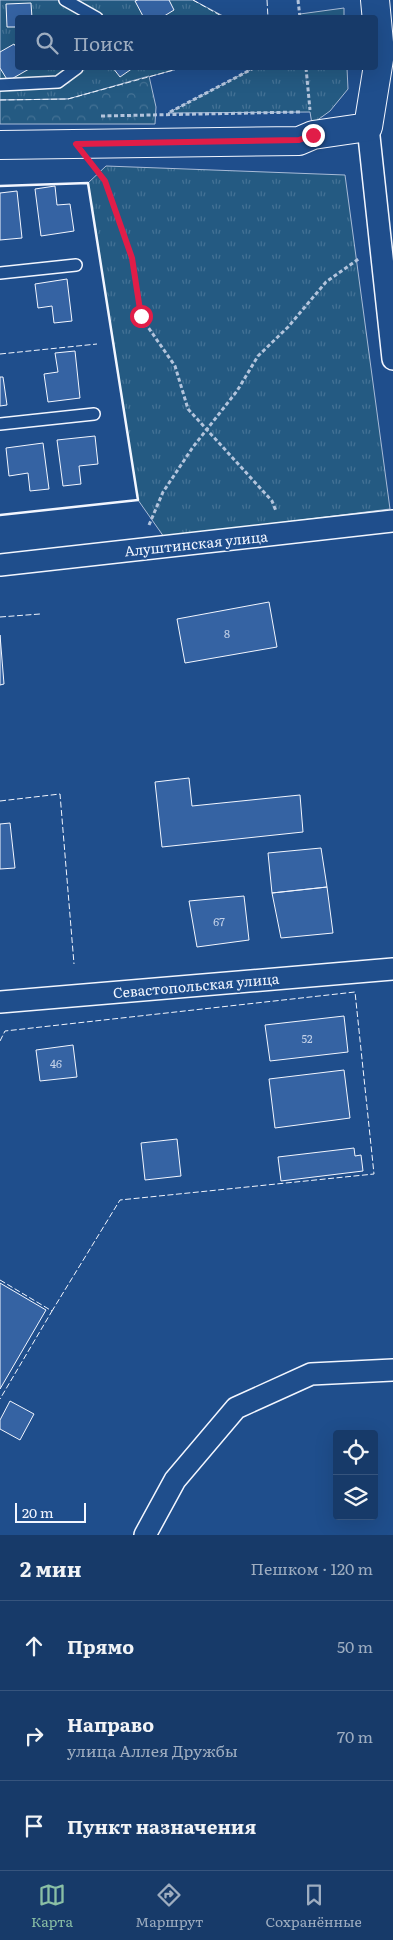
<!DOCTYPE html>
<html lang="ru">
<head>
<meta charset="utf-8">
<style>
	body { margin:0; font-family:Literata,serif; background:#20416f; color:#f1f3f6 }
	.controls { position:absolute; right:15px; bottom:15px; display:grid; overflow:hidden; border-radius:5px; box-shadow:0 5px 20px #0002 }
	.controls button { width:45px; height:45px; display:grid; place-items:center; padding:0; border:0; border-bottom:1px solid #36547d; background:#173a69; color:#f1f3f6; font:25px sans-serif }
	.scale { position:absolute; left:15px; bottom:12px; width:71px; box-sizing:border-box; padding-left:5px; border:2px solid #f2f6ff; border-top:0; font-size:14px; line-height:18px; white-space:nowrap; color:#f2f6ff; -webkit-text-stroke:4px #1f4e8c; paint-order:stroke }
	.stop { position:absolute; width:15px; height:15px; margin:-11px; border:4px solid #e11d48; border-radius:50%; background:#fff }
	.stop.end { background:#e11d48; border-color:#fff; box-shadow:0 1px 5px #0008 }
	.list { margin:0; padding:0; list-style:none }
	h2 { display:flex; justify-content:space-between; align-items:center; height:65px; margin:0; padding:0 20px; font-size:21px }
	h2 small { font-size:16px; font-weight:400; color:#9eadc0 }
	.list li { display:grid; grid-template-columns:32px 1fr auto; gap:15px; align-items:center; box-sizing:border-box; height:90px; padding:0 20px; border-top:1px solid #36547d }
	.list b { display:block; font-size:19px; white-space:nowrap }
	.list p { margin:0; font-size:16px; white-space:nowrap; color:#9eadc0 }
	.list em { font-size:16px; font-style:normal; color:#9eadc0 }
	.icon { flex:none; width:28px; height:28px; fill:none; stroke:currentColor; stroke-width:2; stroke-linecap:round; stroke-linejoin:round }
	.map { position:relative; flex:none; width:393px; height:1535px; overflow:hidden }
	.search { position:absolute; background:#173a69; box-shadow:0 5px 20px #0002; left:15px; right:15px; top:15px; height:55px; display:flex; align-items:center; gap:12px; box-sizing:border-box; padding:0 18px; border-radius:5px; color:#9eadc0; font-size:19px }
	.sheet { height:335px; background:#173a69 }
	nav { display:flex; justify-content:space-around; align-items:center; box-sizing:border-box; height:70px; border-top:1px solid #36547d; background:#173a69; font-size:14px; color:#9eadc0 }
	nav a { display:grid; justify-items:center; gap:2px }
	nav .on { color:#8abfa5 }
	.map>svg:first-child { display:block }
	.grass { fill:url(#grass-tufts); stroke:#a8bbd7 }
	.forest { fill:url(#forest-crowns); stroke:#a8bbd7 }
	.building { fill:#3563a3; stroke:#f2f6ff }
	.lines { fill:none; stroke-linecap:round; stroke-linejoin:round }
	.lane-casing { stroke:#f2f6ff; stroke-width:14 }
	.street-casing { stroke:#f2f6ff; stroke-width:24 }
	.secondary-casing { stroke:#f2f6ff; stroke-width:30 }
	.path { stroke:#b3c4dc; stroke-width:3; stroke-dasharray:4 2.5; stroke-linecap:butt }
	.lane { stroke:#1f4e8c; stroke-width:11 }
	.street { stroke:#1f4e8c; stroke-width:21 }
	.secondary { stroke:#1f4e8c; stroke-width:28 }
	.fence { stroke:#f2f6ff; stroke-width:1; stroke-dasharray:6 2.5; stroke-linecap:butt }
	.wall { stroke:#f2f6ff; stroke-width:2.5 }
	.route { stroke:#e11d48; stroke-width:6 }
	.labels { text-anchor:middle; dominant-baseline:central; stroke-width:4; stroke-linejoin:round; paint-order:stroke }
	.number-label { font-size:11px; fill:#c3d1e8 }
	.street-label { font-size:14px; fill:#f2f6ff; stroke:#1f4e8c }
</style>
</head>
<body>
<div class="map">
<svg width="393" height="1535" viewBox="0 0 393 1535">
	<defs>
		<pattern id="grass-tufts" width="24" height="20" patternUnits="userSpaceOnUse" patternTransform="scale(1.25)"><rect width="24" height="20" fill="#245a82"/><path d="M3 7l-1-3M5 7V3M7 7l1-3M15 17l-1-3M17 17v-4M19 17l1-3" fill="none" stroke="#447295"/></pattern>
		<pattern id="forest-crowns" width="20" height="18" patternUnits="userSpaceOnUse" patternTransform="scale(1.25)"><rect width="20" height="18" fill="#245a82"/><path d="M2 6a3 3 0 1 1 6 0M12 15a3 3 0 1 1 6 0" fill="none" stroke="#447295"/></pattern>
	</defs>
	<rect width="100%" height="100%" fill="#1f4e8c"/>
	<path class="grass" d="M0,0H193L225,17L18,18V68H181L68,99L0,100Z
		M344,8V17H300V14Z
		M254,68H347L348,89L330,111L312,124L310,112L168,113Z
		M106,166L345,175L390,509L164,537L138,500L88,183Z"/>
	<path class="forest" d="M149,76L156,107L155,124H0V100L68,99Z"/>
	<path class="building" d="M138,0H169L174,10L161,18H144L135,1Z
		M31,3L32,18H18V27H7L6,4Z
		M14,44L18,50V68L29,69L8,81L0,68V52Z
		M113,68H133L120,77Z
		M55,186L57,205L70,204L74,231L41,236L35,189Z
		M17,191L22,238L0,240V193Z
		M67,279L72,321L54,323L52,306L38,308L35,284Z
		M75,351L80,398L48,402L44,374L58,372L55,353Z
		M0,377H3L7,405L0,406Z
		M95,436L98,464L79,466L81,484L63,486L57,440Z
		M43,443L49,489L30,491L28,473L9,476L6,448Z
		M269,602L277,647L185,663L177,619Z
		M0,635L4,684L0,685Z
		M189,778L192,806L300,795L303,832L162,847L155,782Z
		M10,823L15,868L0,869V824Z
		M321,848L327,887L272,893L268,853Z
		M327,887L333,933L281,938L272,893Z
		M244,896L249,940L197,947L189,901Z
		M344,1016L348,1052L270,1061L265,1025Z
		M73,1045L77,1077L40,1081L36,1050Z
		M344,1070L350,1118L275,1128L269,1079Z
		M177,1139L181,1176L145,1180L141,1143Z
		M354,1148L355,1156L361,1155L363,1171L281,1181L278,1157Z
		M0,1283L46,1310L0,1389Z
		M10,1401L34,1414L20,1440L0,1429V1420Z"/>
	<g class="lines">
		<defs>
			<path id="lane" d="M65,0L97,18
				M0,85L58,82L77,68
				M0,273L76,265
				M0,424L94,414"/>
			<path id="street" d="M368,127L393,359
				M0,565L393,521
				M0,1002L393,969
				M145,1535L175,1480L236,1408L311,1374L393,1370"/>
			<path id="secondary" d="M0,145L299,141L313,135L368,127L380,53L375,0"/>
		</defs>
		<use href="#lane" class="lane-casing"/>
		<use href="#street" class="street-casing"/>
		<use href="#secondary" class="secondary-casing"/>
		<path class="path" d="M298,0L300,18
			M306,68L310,110
			M170,112L254,68
			M101,116L300,112
			M96,170L105,181L132,258L141,317L175,366L188,409L272,501L276,511
			M149,525L163,492L193,447L237,391L258,356L288,327L326,282L360,258"/>
		<use href="#lane" class="lane"/>
		<use href="#street" class="street"/>
		<use href="#secondary" class="secondary"/>
		<path class="fence" d="M193,0L225,18
			M267,0L268,18
			M0,100L68,99L181,68
			M0,354L97,344
			M0,617L40,614
			M0,801L60,794L74,964
			M0,1041L5,1031L355,992L374,1174L120,1200L52,1311
			M0,1280L52,1311L0,1399"/>
		<path class="wall" d="M0,186L88,183L138,500L0,515"/>
	</g>
	<g class="lines">
		<path class="route" d="M141,316L132,258L105,181L76,144L299,140L313,135"/>
	</g>
	<g class="labels">
		<g class="number-label">
			<text x="227" y="633">8</text>
			<text x="219" y="921">67</text>
			<text x="307" y="1038">52</text>
			<text x="56" y="1063">46</text>
		</g>
		<g class="street-label">
			<text transform="translate(196 543) rotate(-6)">Алуштинская улица</text>
			<text transform="translate(196 985) rotate(-5)">Севастопольская улица</text>
		</g>
	</g>
</svg>
<div class="controls">
<button><svg class="icon" aria-label="locate" viewBox="0 0 24 24"><circle cx="12" cy="12" r="6"/><path d="M12 2v4M12 18v4M2 12h4M18 12h4"/></svg></button>
<button><svg class="icon" aria-label="layers" viewBox="0 0 24 24"><path d="M12 4l9 5-9 5-9-5zM3 14l9 5 9-5"/></svg></button>
</div>
<div class="scale">20 m</div>
<div class="stop" style="left:141px;top:316px"></div>
<div class="stop end" style="left:313px;top:135px"></div>
<div class="search"><svg class="icon" aria-label="search" viewBox="0 0 24 24"><circle cx="10" cy="10" r="6"/><path d="M15 15l6 6"/></svg>Поиск</div>
</div>
<section class="sheet">
<h2>2 мин<small>Пешком · 120 m</small></h2>
<ul class="list">
<li><svg class="icon" aria-label="ahead" viewBox="0 0 24 24"><path d="M12 20V5M6 11l6-6 6 6"/></svg><div><b>Прямо</b></div><em>50 m</em></li>
<li><svg class="icon" aria-label="right" viewBox="0 0 24 24"><path d="M7 20v-9h11M14 6l5 5-5 5"/></svg><div><b>Направо</b><p>улица Аллея Дружбы</p></div><em>70 m</em></li>
<li><svg class="icon" aria-label="arrive" viewBox="0 0 24 24"><path d="M6 21V4h12l-3 4 3 4H6"/></svg><div><b>Пункт назначения</b></div></li>
</ul>
</section>
<nav>
<a class="on"><svg class="icon" aria-label="map" viewBox="0 0 24 24"><path d="M3 6l6-2 6 2 6-2v14l-6 2-6-2-6 2zM9 4v14M15 6v14"/></svg>Карта</a>
<a><svg class="icon" aria-label="directions" viewBox="0 0 24 24"><path d="M12 3l9 9-9 9-9-9zM9 14v-3h6M13 9l2 2-2 2"/></svg>Маршрут</a>
<a><svg class="icon" aria-label="saved" viewBox="0 0 24 24"><path d="M7 4h10v16l-5-4-5 4z"/></svg>Сохранённые</a>
</nav>
</body>
</html>
